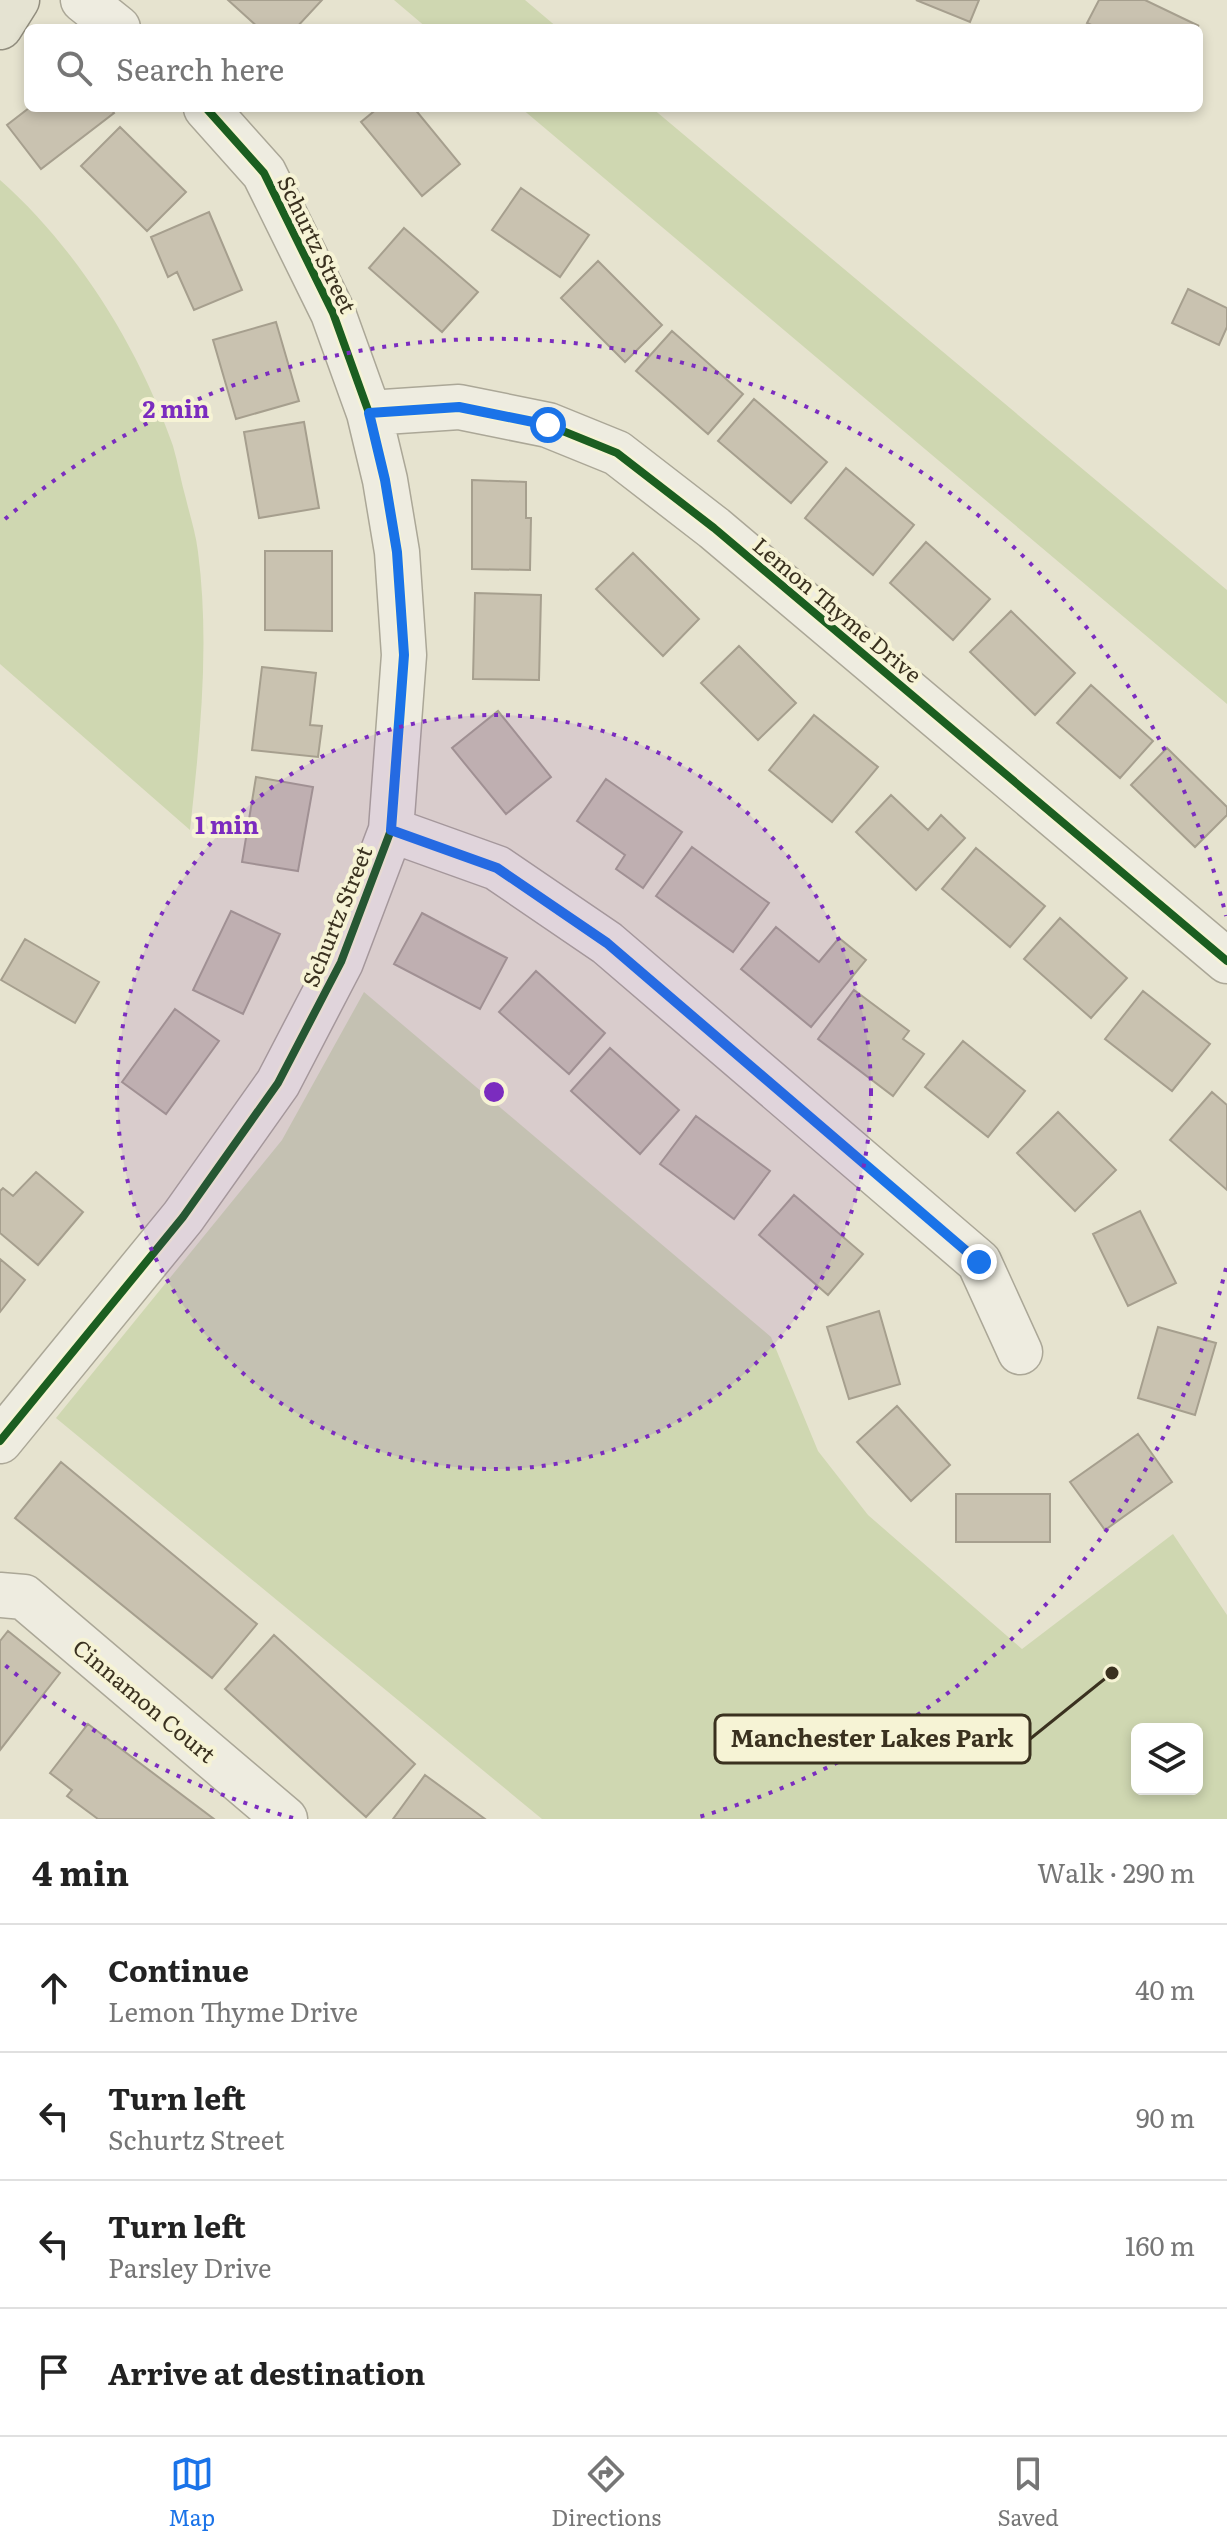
<!DOCTYPE html>
<html lang="en">
<head>
<meta charset="utf-8">
<style>
	body { margin:0; font-family:Literata,serif; background:#f2f2f2; color:#222 }
	.controls { position:absolute; right:24px; bottom:24px; display:grid; overflow:hidden; border-radius:12px; box-shadow:0 4px 12px #0003 }
	.controls button { width:72px; height:72px; display:grid; place-items:center; padding:0; border:0; border-bottom:2px solid #e0e0e0; background:#fff; color:#222; font:40px sans-serif }
	.stop { position:absolute; width:24px; height:24px; margin:-18px; border:6px solid #1a73e8; border-radius:50%; background:#fff }
	.stop.end { background:#1a73e8; border-color:#fff; box-shadow:0 2px 8px #0008 }
	.list { margin:0; padding:0; list-style:none }
	h2 { display:flex; justify-content:space-between; align-items:center; height:104px; margin:0; padding:0 32px; font-size:34px }
	h2 small { font-size:26px; font-weight:400; color:#767676 }
	.list li { display:grid; grid-template-columns:52px 1fr auto; gap:24px; align-items:center; box-sizing:border-box; height:128px; padding:0 32px; border-top:2px solid #e0e0e0 }
	.list b { display:block; font-size:30px; white-space:nowrap }
	.list p { margin:0; font-size:26px; white-space:nowrap; color:#767676 }
	.list em { font-size:26px; font-style:normal; color:#767676 }
	.icon { flex:none; width:44px; height:44px; fill:none; stroke:currentColor; stroke-width:2; stroke-linecap:round; stroke-linejoin:round }
	.map { position:relative; flex:none; width:1227px; height:1819px; overflow:hidden }
	.search { position:absolute; background:#fff; box-shadow:0 4px 12px #0003; left:24px; right:24px; top:24px; height:88px; display:flex; align-items:center; gap:20px; box-sizing:border-box; padding:0 28px; border-radius:12px; color:#767676; font-size:30px }
	.sheet { height:616px; background:#fff }
	nav { display:flex; justify-content:space-around; align-items:center; box-sizing:border-box; height:112px; border-top:2px solid #e0e0e0; background:#fff; font-size:22px; color:#767676 }
	nav a { display:grid; justify-items:center; gap:4px }
	nav .on { color:#1a73e8 }
	.map>svg:first-child { display:block }
	.green { fill:#cfd7b1; fill-rule:evenodd }
	.building { fill:#c9c2b0; stroke:#a69f8e; stroke-width:2 }
	.lines { fill:none; stroke-linecap:round; stroke-linejoin:round }
	.minor-casing { stroke:#aba797; stroke-width:47 }
	.major-casing { stroke:#918d7e; stroke-width:47 }
	.minor { stroke:#eeece0; stroke-width:44 }
	.major { stroke:#e5e3d2; stroke-width:44 }
	.cycleway-casing { stroke:#f6f3d5; stroke-width:13 }
	.cycleway { stroke:#1b5e20; stroke-width:8 }
	.route { stroke:#1a73e8; stroke-width:10 }
	.ring { fill:none; stroke:#7b2cbf; stroke-width:4; stroke-dasharray:4 8 }
	.labels { text-anchor:middle; dominant-baseline:central; stroke-width:8; stroke-linejoin:round; paint-order:stroke }
	.street-label { font-size:22px; fill:#3a311f; stroke:#f6f3d5 }
	.centre { fill:#7b2cbf; stroke:#f6f3d5; stroke-width:4 }
	.ring-label { font-size:24px; text-anchor:middle; font-weight:bold; fill:#7b2cbf; stroke:#f6f3d5; stroke-width:8; stroke-linejoin:round; paint-order:stroke }
	.leader { fill:none; stroke:#3a311f; stroke-width:3 }
	.callout-dot { fill:#3a311f; stroke:#f6f3d5; stroke-width:3 }
	.callout { fill:#f6f3d5; stroke:#3a311f; stroke-width:3 }
	.callout-label { font-size:24px; text-anchor:middle; font-weight:bold; fill:#3a311f }
</style>
</head>
<body>
<div class="map">
<svg width="1227" height="1819" viewBox="0 0 1227 1819">
	<rect width="100%" height="100%" fill="#e6e3cf"/>
	<path class="green" d="M394,0H525L558,28H427Z
		M521,108H652L1227,590V704Z
		M0,180C78,249 139,348 173,446C178,463 181,482 186,499C190,516 196,534 198,552C210,644 200,738 190,830L0,664Z
		M364,992L771,1337L818,1451L868,1515L1022,1649L1173,1534L1227,1615V1819H542L56,1418L282,1140ZM1137,1729H1197V1789H1137Z"/>
	<path class="building" d="M228,0H322L296,28H259Z
		M916,0H979L970,22Z
		M1099,0H1145L1199,26L1098,28L1087,23Z
		M29,108H110L114,113L41,169L7,125Z
		M378,108H414L460,164L422,196L361,122Z
		M120,127L186,192L147,231L81,166Z
		M521,188L589,235L560,277L492,230Z
		M209,212L242,290L194,310L177,272L168,277L151,237Z
		M404,228L478,292L442,332L369,268Z
		M598,261L662,325L625,362L561,298Z
		M1188,289L1227,308V327L1219,345L1172,323Z
		M276,322L299,401L236,419L213,340Z
		M672,331L743,394L708,434L636,371Z
		M754,399L827,462L791,503L718,441Z
		M304,422L319,508L259,518L244,432Z
		M846,468L914,525L873,575L805,518Z
		M472,480L526,482V518H531L530,570L472,569Z
		M926,542L990,599L953,640L890,583Z
		M265,551H332V631L265,630Z
		M633,553L699,619L663,656L596,589Z
		M475,593L541,595L539,680L473,679Z
		M1011,611L1075,673L1035,715L970,652Z
		M739,646L796,703L758,740L701,683Z
		M262,667L316,673L310,725L322,726L318,757L252,750Z
		M1091,685L1153,741L1120,778L1057,723Z
		M498,711L551,777L506,814L452,748Z
		M814,715L878,767L832,822L769,770Z
		M1167,748L1227,807V815L1195,847L1131,785Z
		M256,777L313,787L298,871L242,862Z
		M606,779L682,832L643,888L616,869L625,855L577,821Z
		M891,795L928,830L941,815L965,838L916,890L856,832Z
		M692,847L769,903L733,952L656,896Z
		M976,848L1045,906L1010,947L942,889Z
		M231,911L280,934L243,1014L193,990Z
		M422,913L507,958L480,1009L394,964Z
		M1060,918L1127,978L1091,1018L1024,959Z
		M776,927L819,962L839,938L866,960L811,1027L741,969Z
		M25,939L99,982L75,1023L1,980Z
		M536,971L605,1033L569,1074L499,1012Z
		M854,990L909,1031L903,1039L924,1054L893,1096L818,1039Z
		M1143,991L1210,1044L1172,1091L1105,1039Z
		M175,1009L219,1041L166,1114L122,1082Z
		M963,1041L1025,1091L988,1137L925,1087Z
		M610,1048L679,1110L640,1154L571,1091Z
		M1212,1092L1227,1105V1190L1170,1140Z
		M1058,1112L1116,1170L1075,1211L1017,1153Z
		M696,1116L770,1171L734,1219L660,1164Z
		M36,1172L83,1212L38,1265L0,1233V1191L3,1188L13,1196Z
		M794,1195L863,1254L828,1295L759,1235Z
		M1140,1211L1176,1283L1128,1306L1093,1234Z
		M0,1259L25,1280L0,1312Z
		M879,1311L900,1384L849,1399L827,1327Z
		M1158,1327L1216,1343L1195,1415L1138,1398Z
		M897,1406L950,1465L911,1501L857,1442Z
		M1138,1434L1172,1482L1105,1530L1070,1482Z
		M61,1462L257,1624L212,1678L15,1518Z
		M956,1494H1050V1542H956Z
		M8,1631L60,1673L0,1750V1641Z
		M274,1635L415,1764L366,1817L225,1689Z
		M88,1724L214,1819H98L67,1796L72,1790L50,1773Z
		M425,1775L485,1819H393Z"/>
	<g class="lines">
		<defs>
			<path id="minor" d="M83,0L118,28
				M369,413L459,407L548,425L617,453L714,528L1227,961
				M391,830L497,868L607,943L979,1262L1020,1352
				M0,1441L183,1217L278,1083L341,962L391,830L404,655L397,552L385,480L369,413L333,313L264,173L206,108
				M0,1595L24,1597L285,1819"/>
			<path id="major" d="M0,27L17,0"/>
		</defs>
		<use href="#minor" class="minor-casing"/>
		<use href="#major" class="major-casing"/>
		<use href="#minor" class="minor"/>
		<use href="#major" class="major"/>
		<defs>
			<path id="cycleway" d="M369,413L459,407L548,425L617,453L714,528L1227,961
				M0,1441L183,1217L278,1083L341,962L391,830L404,655L397,552L385,480L369,413L333,313L264,173L206,108"/>
		</defs>
		<use href="#cycleway" class="cycleway-casing"/>
		<use href="#cycleway" class="cycleway"/>
	</g>
	<g class="lines">
		<path class="route" d="M548,425L459,407L369,413L385,480L397,552L404,655L391,830L497,868L607,943L979,1262"/>
	</g>
	<circle cx="494" cy="1092" r="377" fill="#7b2cbf" fill-opacity=".12"/>
	<g class="ring">
		<circle cx="494" cy="1092" r="377"/>
		<path d="M1226 1268A753 753 0 0 1 695 1818M293 1818A753 753 0 0 1 5 1665M5 519A753 753 0 0 1 1226 916"/>
	</g>
	<g class="labels">
		<g class="street-label">
			<text transform="translate(318 244) rotate(64)">Schurtz Street</text>
			<text transform="translate(838 609) rotate(40)">Lemon Thyme Drive</text>
			<text transform="translate(336 916) rotate(-68)">Schurtz Street</text>
			<text transform="translate(145 1700) rotate(40)">Cinnamon Court</text>
		</g>
	</g>
	<circle cx="494" cy="1092" r="12" class="centre"/>
	<g class="ring-label">
		<text x="176" y="418">2 min</text>
		<text x="227" y="834">1 min</text>
	</g>
	<path class="leader" d="M1112 1673L1030 1739"/>
	<circle class="callout-dot" cx="1112" cy="1673" r="8"/>
	<rect class="callout" x="715" y="1715" width="315" height="48" rx="8"/>
	<g class="callout-label">
		<text x="872" y="1747">Manchester Lakes Park</text>
	</g>
</svg>
<div class="controls">
<button><svg class="icon" aria-label="layers" viewBox="0 0 24 24"><path d="M12 4l9 5-9 5-9-5zM3 14l9 5 9-5"/></svg></button>
</div>
<div class="stop" style="left:548px;top:425px"></div>
<div class="stop end" style="left:979px;top:1262px"></div>
<div class="search"><svg class="icon" aria-label="search" viewBox="0 0 24 24"><circle cx="10" cy="10" r="6"/><path d="M15 15l6 6"/></svg>Search here</div>
</div>
<section class="sheet">
<h2>4 min<small>Walk · 290 m</small></h2>
<ul class="list">
<li><svg class="icon" aria-label="ahead" viewBox="0 0 24 24"><path d="M12 20V5M6 11l6-6 6 6"/></svg><div><b>Continue</b><p>Lemon Thyme Drive</p></div><em>40 m</em></li>
<li><svg class="icon" aria-label="left" viewBox="0 0 24 24"><path d="M17 20v-9H6M10 6l-5 5 5 5"/></svg><div><b>Turn left</b><p>Schurtz Street</p></div><em>90 m</em></li>
<li><svg class="icon" aria-label="left" viewBox="0 0 24 24"><path d="M17 20v-9H6M10 6l-5 5 5 5"/></svg><div><b>Turn left</b><p>Parsley Drive</p></div><em>160 m</em></li>
<li><svg class="icon" aria-label="arrive" viewBox="0 0 24 24"><path d="M6 21V4h12l-3 4 3 4H6"/></svg><div><b>Arrive at destination</b></div></li>
</ul>
</section>
<nav>
<a class="on"><svg class="icon" aria-label="map" viewBox="0 0 24 24"><path d="M3 6l6-2 6 2 6-2v14l-6 2-6-2-6 2zM9 4v14M15 6v14"/></svg>Map</a>
<a><svg class="icon" aria-label="directions" viewBox="0 0 24 24"><path d="M12 3l9 9-9 9-9-9zM9 14v-3h6M13 9l2 2-2 2"/></svg>Directions</a>
<a><svg class="icon" aria-label="saved" viewBox="0 0 24 24"><path d="M7 4h10v16l-5-4-5 4z"/></svg>Saved</a>
</nav>
</body>
</html>
